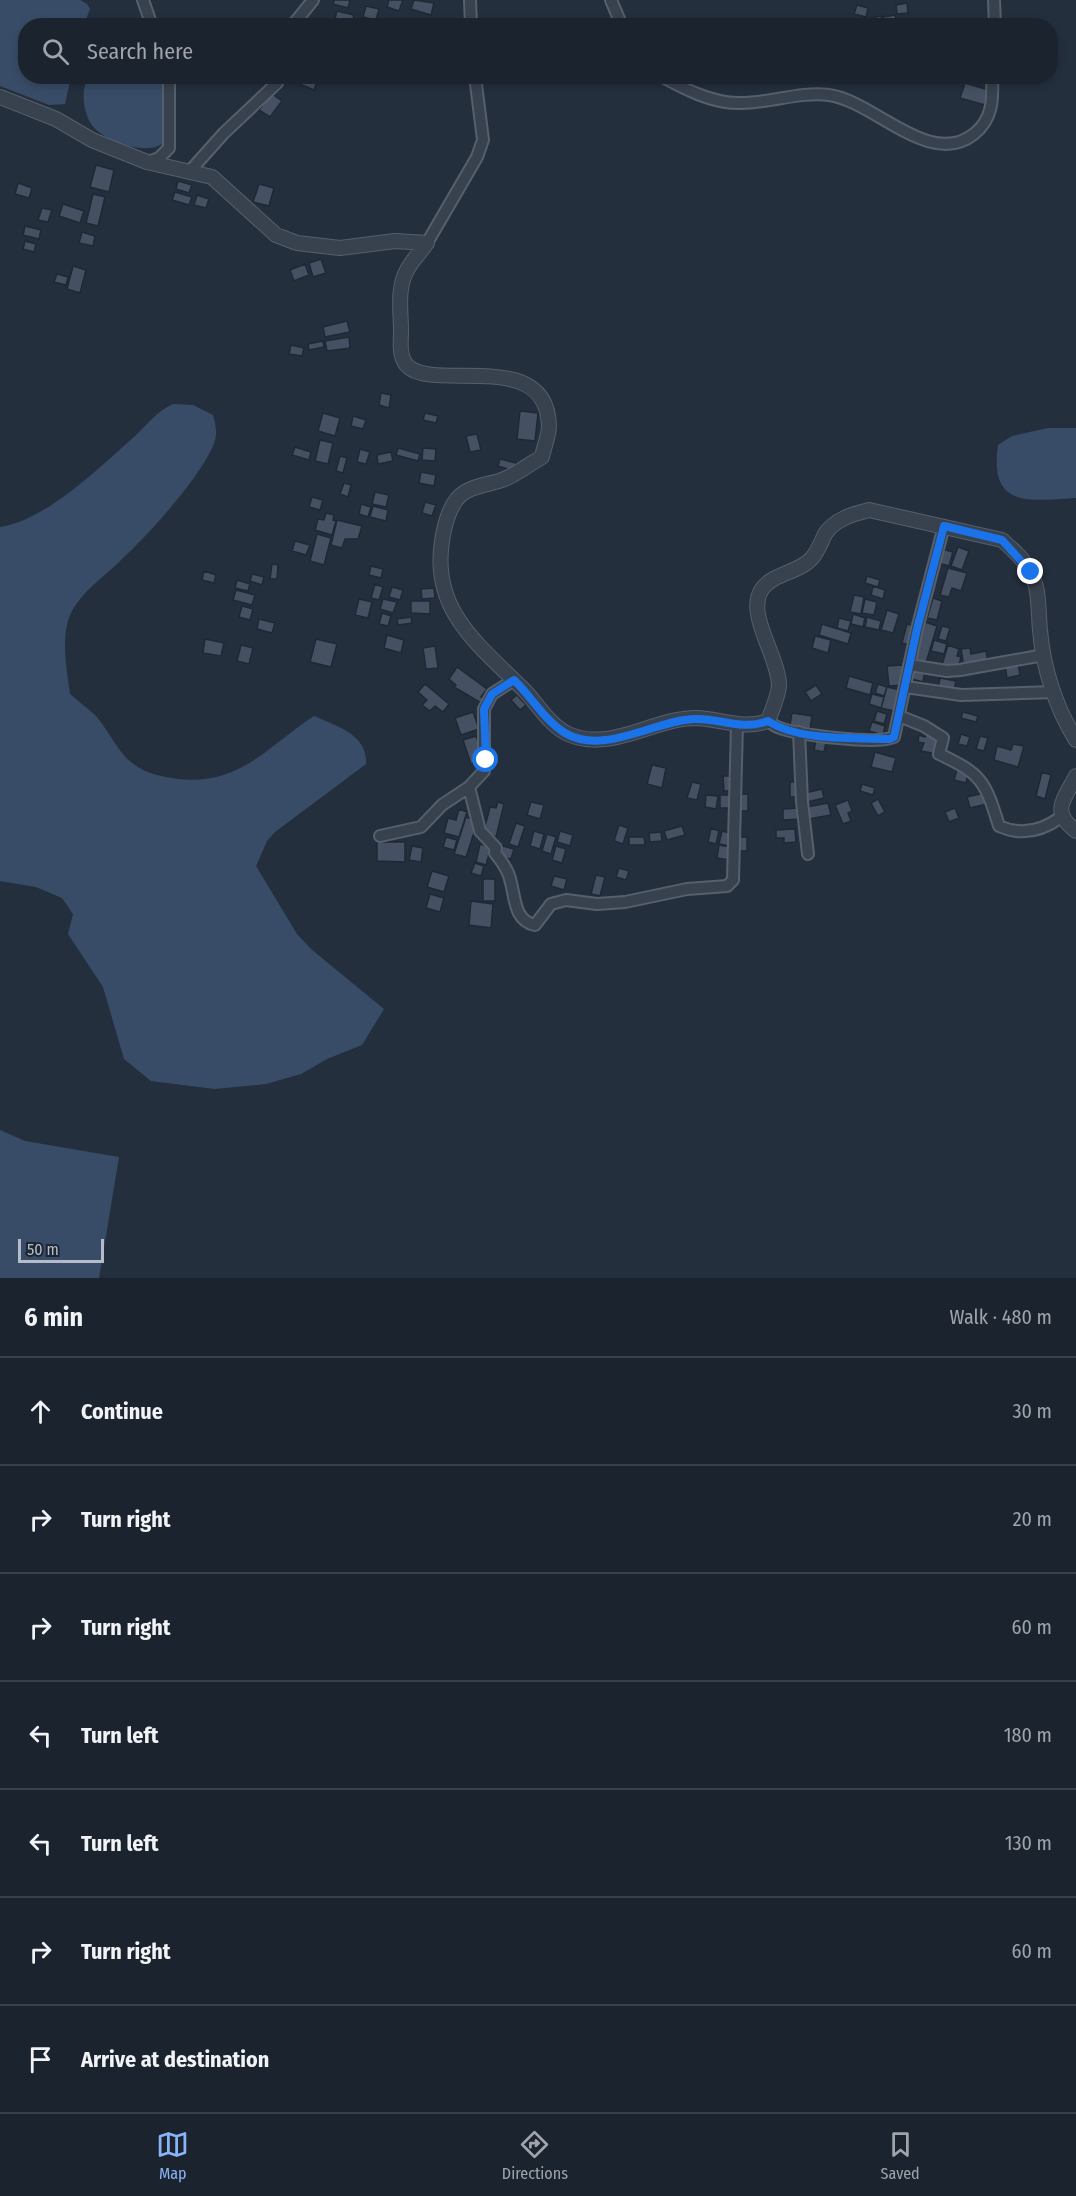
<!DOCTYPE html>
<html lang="en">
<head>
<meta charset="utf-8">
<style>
	body { margin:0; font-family:"Fira Sans Condensed",sans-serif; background:#242b36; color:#f1f3f6 }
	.scale { position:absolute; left:18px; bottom:15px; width:86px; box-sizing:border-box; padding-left:6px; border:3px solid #b4bcc9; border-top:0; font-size:16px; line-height:21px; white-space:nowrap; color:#b4bcc9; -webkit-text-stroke:4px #1d2633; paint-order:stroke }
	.stop { position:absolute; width:18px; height:18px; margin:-14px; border:4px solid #1a73e8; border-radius:50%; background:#fff }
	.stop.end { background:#1a73e8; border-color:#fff; box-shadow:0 2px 6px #0008 }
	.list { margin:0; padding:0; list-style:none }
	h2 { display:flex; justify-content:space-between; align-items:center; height:78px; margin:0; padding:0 24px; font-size:26px }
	h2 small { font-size:20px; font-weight:400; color:#a0a4aa }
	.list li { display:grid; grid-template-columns:39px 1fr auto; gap:18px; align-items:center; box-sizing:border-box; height:108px; padding:0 24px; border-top:2px solid #39404a }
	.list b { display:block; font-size:22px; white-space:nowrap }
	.list em { font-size:20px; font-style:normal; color:#a0a4aa }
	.icon { flex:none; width:33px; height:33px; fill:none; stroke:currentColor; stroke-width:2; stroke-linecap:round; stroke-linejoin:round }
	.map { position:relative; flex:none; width:1076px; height:1278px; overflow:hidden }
	.search { position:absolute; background:#1b232e; box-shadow:0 3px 9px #0003; left:18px; right:18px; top:18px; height:66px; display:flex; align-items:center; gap:15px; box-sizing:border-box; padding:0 21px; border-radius:24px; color:#a0a4aa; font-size:22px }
	.sheet { height:834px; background:#1b232e }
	nav { display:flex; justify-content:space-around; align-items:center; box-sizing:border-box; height:84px; border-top:2px solid #39404a; background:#1b232e; font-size:16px; color:#a0a4aa }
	nav a { display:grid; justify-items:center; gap:3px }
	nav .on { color:#8ab4f8 }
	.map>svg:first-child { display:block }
	.water { fill:#394c67 }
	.building { fill:#455162; stroke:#1f2835; stroke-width:1.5 }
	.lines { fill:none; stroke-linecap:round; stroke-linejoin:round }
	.minor-casing { stroke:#565f6c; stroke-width:14 }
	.tertiary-casing { stroke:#565f6c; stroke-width:16 }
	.minor { stroke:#38414e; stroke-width:10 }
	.tertiary { stroke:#38414e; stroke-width:14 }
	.route { stroke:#1a73e8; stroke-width:8 }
</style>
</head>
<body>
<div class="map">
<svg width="1076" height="1278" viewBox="0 0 1076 1278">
	<rect width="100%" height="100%" fill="#242f3e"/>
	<path class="water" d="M0,0H80L87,4L90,9L84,25L26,26V76L71,77L65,104L49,105L0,86Z
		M88,77H163L166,97L162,144C145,156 99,140 90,122C83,109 81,90 88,77Z
		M173,404L193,405L213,415C216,426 218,435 213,446C198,480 149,534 121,560C104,577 82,591 71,613C60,636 67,670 70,694C78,701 87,708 95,715C109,730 118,754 135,765C146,774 164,777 178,779C240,786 268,746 314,716C337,726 368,735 366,764L275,832L267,841L256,866L297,934L311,949L384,1009L362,1045L327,1059L301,1074L266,1084L215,1089L151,1081L124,1059L103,987L68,934L73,914L62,898L36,887L0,881V527C45,521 100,467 134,437C146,426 157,411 173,404Z
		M1048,428H1076V498C1028,501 989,508 998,445L1012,436Z
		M0,1130L25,1141L119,1157L99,1278H0Z"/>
	<path class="building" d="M334,0H350L348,8L333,4Z
		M389,0H403L399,11L387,7Z
		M414,0L434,3L431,15L411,9Z
		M907,3L908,13L897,14L896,5Z
		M857,5L868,8L866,17L854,14Z
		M366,6L379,9L376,20L363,17Z
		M337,11L354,15L351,26H339L334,22Z
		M895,15L897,26H885L883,17Z
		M881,16L884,26H871L870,18Z
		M306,76H319L314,90L302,85Z
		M965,83L989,90L985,105L960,98Z
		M271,93L282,101L270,117L259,110Z
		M96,165L114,170L109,192L90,187Z
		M178,181L192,185L189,193L176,189Z
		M18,183L32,188L29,198L15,194Z
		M259,184L274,188L269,206L253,202Z
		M175,192L192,197L189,205L172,200Z
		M93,194L105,197L98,226L86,223Z
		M197,195L209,199L206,208L194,205Z
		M63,204L84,211L80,223L59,216Z
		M42,208L52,210L48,222L38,220Z
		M25,226L41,230L39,239L23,235Z
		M82,232L95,236L93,246L79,243Z
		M25,241L36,244L34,252L23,249Z
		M321,259L326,273L313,277L309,263Z
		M305,264L309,275L294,281L290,270Z
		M73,266L86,270L80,293L67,289Z
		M57,274L68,277L66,285L54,282Z
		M347,321L350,332L325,337L323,327Z
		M349,337L350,348L327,351L325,341Z
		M323,341L324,347L309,350L308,344Z
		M291,345L304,348L302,356L289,354Z
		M381,393L391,395L389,408L379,405Z
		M520,411L538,413L535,441L517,439Z
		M323,413L340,418L335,436L318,431Z
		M425,413L438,416L436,423L423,420Z
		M353,416L366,420L363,429L351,426Z
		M477,434L481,450L470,452L466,436Z
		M320,440L333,443L328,464L315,461Z
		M295,447L311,452L309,460L292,455Z
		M398,448L420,454L418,461L396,455Z
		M423,448L436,449L435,461L422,460Z
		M360,449L370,452L366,464L357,462Z
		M391,452L393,461L378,464L377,455Z
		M340,456L347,458L343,473L336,471Z
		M500,459L516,463L514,471L498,466Z
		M421,472L436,475L434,486L419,483Z
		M344,483L351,485L348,497L340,494Z
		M375,492L389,495L386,507L372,504Z
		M312,497L323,500L320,510L309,507Z
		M425,502L436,505L432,516L422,513Z
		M361,504L371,507L368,517L359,514Z
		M373,506L388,510L386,521L370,517Z
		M326,513L334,515L333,520L336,521L332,535L315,530L318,519L324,520Z
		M337,520L362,526L358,539H345L342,548L331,545Z
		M317,534L331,538L324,565L310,561Z
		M295,541L310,545L306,555L292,551Z
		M958,547L969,551L962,570L951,566Z
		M942,549L953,552L949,566L938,563Z
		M272,564L278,565L277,579H270Z
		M371,566L383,569L381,578L369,575Z
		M948,568L967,573L961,591L952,588L949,597L940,595Z
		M204,571L216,575L214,583L202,580Z
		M252,574L264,577L262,585L250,581Z
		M867,576L880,580L878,587L865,583Z
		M237,580L250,584L248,591L235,588Z
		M375,584L383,587L379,600L371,598Z
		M873,586L885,590L883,599L871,595Z
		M392,587L403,590L400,600L389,597Z
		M434,588L435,598L422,599L421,589Z
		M236,590L255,595L252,605L233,600Z
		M854,595L864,597L861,614L850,612Z
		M933,598L942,601L937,620L927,618Z
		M359,599L372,602L368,618L355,615Z
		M383,599L397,602L393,613L380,609Z
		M865,599L877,602L874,615L862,613Z
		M411,601H430V614L411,613Z
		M242,606L253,609L250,620L239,617Z
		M887,610L899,614L893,633L881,630Z
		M382,613L391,616L388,626L379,624Z
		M853,614L865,618L863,627L851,624Z
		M411,617L412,623L398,625L397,619Z
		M867,617L881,621L879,630L865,627Z
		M839,618L851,621L848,631L837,628Z
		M259,619L275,623L272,633L257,629Z
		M922,621L937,626L925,666L911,659Z
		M822,624L851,633L848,644L819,635Z
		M907,624L915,626L910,645L902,643Z
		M942,626L950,628L946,641L938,639Z
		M387,635L404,640L401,653L384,648Z
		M815,636L831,640L828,653L812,648Z
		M205,639L224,643L221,656L203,653Z
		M316,639L337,644L331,667L310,662Z
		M934,640L947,644L944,654L931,651Z
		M241,645L253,648L249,664L237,661Z
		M948,645L959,649L957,656L961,657L958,669L942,665Z
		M435,646L438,668L426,669L423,648Z
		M970,648L971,654L986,651L988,663L964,667L961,649Z
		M1018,663L1020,675L1007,678L1005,665Z
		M903,665L905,685L889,686L887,666Z
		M457,667L487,689L481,697L484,699L481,703L454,687L456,685L449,679Z
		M910,667L925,670L923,682L908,678Z
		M849,676L873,683L870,695L846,688Z
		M940,678L956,681L954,691L938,688Z
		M425,684L449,704L443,712L435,706L430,711L422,705L427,700L418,692Z
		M878,684L887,687L884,696L875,693Z
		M816,685L822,694L811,701L805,692Z
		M887,687L900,690L898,712L881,708Z
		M872,694L884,697L881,708L869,704Z
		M517,695L526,705L520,710L511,700Z
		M877,711L887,714L884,724L874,721Z
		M473,712L479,729L461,735L455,718Z
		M963,712L978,716L976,722L961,718Z
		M792,713L812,716L810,729L790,725Z
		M872,722L885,726L883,735L869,731Z
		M926,734L942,738L937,754L921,751L924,743L918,742L919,735L925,737Z
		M961,734L970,737L967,746L958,744Z
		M476,736L484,759L471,764L463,740Z
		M980,736L988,738L984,751L976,749Z
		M816,740L826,742L824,752L814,750Z
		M1013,744L1024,746L1018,767L994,760L997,746L1011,750Z
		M875,752L896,758L892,772L871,767Z
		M652,765L666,768L662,788L647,784Z
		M957,770L968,773L966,783L954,780Z
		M1042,772L1051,775L1045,799L1036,796Z
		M723,776H734V791H724Z
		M692,782L701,784L697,800L687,798Z
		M790,782H800L799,797H790Z
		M862,784L875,788L873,795L860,791Z
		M822,789L824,798L807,802L805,793Z
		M984,793L987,804L970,808L967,797Z
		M737,794H748V811H737Z
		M706,795L718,796L716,809L705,807Z
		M720,795H731V808H720Z
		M878,799L885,812L878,816L871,803Z
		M848,800L852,811L848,813L851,821L843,824L835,805Z
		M498,802L504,804L496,837L483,834L490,807L496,808Z
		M531,802L544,805L540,819L527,815Z
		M828,803L831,815L809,819L807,807Z
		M800,808L801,819L783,820V809Z
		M955,808L959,818L949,822L945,812Z
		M459,809L467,812L459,837L444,833L448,818L456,820Z
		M466,817L478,821L466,857L454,854Z
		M516,823L525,826L518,847L509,844Z
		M619,825L628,828L623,844L614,841Z
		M682,826L685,835L667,840L664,831Z
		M711,828L719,831L716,844L708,842Z
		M795,829L796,842L784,843V838H776V830Z
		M534,831L544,834L540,849L530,846Z
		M560,831L573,835L570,846L557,842Z
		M722,831L733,834L730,846L719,844Z
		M661,832L662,841L650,842L649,833Z
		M547,834L556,837L551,854L542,851Z
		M446,837L457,840L454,850L443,847Z
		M629,837H644L645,845H629Z
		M736,837H747V851H735Z
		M377,842H405V862L377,861Z
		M480,844L491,847L486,865L476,862Z
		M719,845L731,847L729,860L717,858Z
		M412,846L423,848L421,862L409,860Z
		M503,846L514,849L511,859L500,856Z
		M556,846L566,849L562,863L552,860Z
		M475,863L484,866L481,876L471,873Z
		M619,868L629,871L626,880L616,877Z
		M432,871L449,876L444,892L427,887Z
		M596,875L605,877L600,896L591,894Z
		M554,876L567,879L564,890L551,886Z
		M483,879H495V901H483Z
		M430,894L444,898L440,912L426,908Z
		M471,901L493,904L491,928L469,925Z"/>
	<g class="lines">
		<defs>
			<path id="minor" d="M143,0L152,26
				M470,0L471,26
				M611,0L622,26
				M994,0L995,26
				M292,26L313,0
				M661,76C684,89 712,103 738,103C768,104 799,91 829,95C874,101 930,169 974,134C993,119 993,99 992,76
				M148,162L159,158L169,148V76
				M190,171L224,133L277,83L276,76
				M427,243L477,157L483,140L475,76
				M909,665L947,671L960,670L1044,655
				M514,680L492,694L484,709V771L469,787L480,831L496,848L495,853C500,859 505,866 508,873C516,891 511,920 535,925L551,904L566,900L597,904L625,902L687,889L727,886L733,880L737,725
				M906,687L961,695L1054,692
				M899,716L924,726L943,738L939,754C982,774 985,781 999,826C1021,836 1042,831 1061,817
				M768,721C771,723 776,727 780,728C799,735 877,745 894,737L917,629L944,526
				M799,732L802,802L808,854
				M380,836L421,827L442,805L469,787"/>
			<path id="tertiary" d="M0,97L56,119L92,140L147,162L212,177L276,235L297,243L340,248L395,241L427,243
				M427,243C420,253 411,261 406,272C397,290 401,312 401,331C401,342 399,353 405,363C427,396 547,344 549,426C549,435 544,447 542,457C529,464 516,475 502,480C488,485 467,486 457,499C448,510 444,528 442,541C431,611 479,645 523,689C537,703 550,726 568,734C611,753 653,718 696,718C722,719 742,730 768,721C772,710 778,697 779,686C779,656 745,614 762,589C773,573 799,573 812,558C818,551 821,542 825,534C835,519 853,514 869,510L1002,540C1012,549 1024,559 1030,571C1040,588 1038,611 1040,630C1043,668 1056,708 1076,740
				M1076,776C1064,800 1050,811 1076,831"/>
		</defs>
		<use href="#minor" class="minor-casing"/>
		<use href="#tertiary" class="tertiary-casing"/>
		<use href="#minor" class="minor"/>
		<use href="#tertiary" class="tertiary"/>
	</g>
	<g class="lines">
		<path class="route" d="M486,760L484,709L492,694L514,680C531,696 545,721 565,733C604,756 655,720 695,719C721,718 742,731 768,721C799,741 853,738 890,739L894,737L917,629L944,526L1002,540L1031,572"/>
	</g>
</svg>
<div class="scale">50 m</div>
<div class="stop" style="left:486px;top:760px"></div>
<div class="stop end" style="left:1031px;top:572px"></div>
<div class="search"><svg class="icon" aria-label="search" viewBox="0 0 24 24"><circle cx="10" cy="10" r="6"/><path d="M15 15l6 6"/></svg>Search here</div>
</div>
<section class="sheet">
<h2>6 min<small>Walk · 480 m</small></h2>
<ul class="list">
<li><svg class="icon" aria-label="ahead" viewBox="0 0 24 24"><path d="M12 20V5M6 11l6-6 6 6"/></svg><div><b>Continue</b></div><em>30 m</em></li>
<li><svg class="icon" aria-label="right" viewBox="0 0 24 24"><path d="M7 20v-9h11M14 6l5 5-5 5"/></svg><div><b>Turn right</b></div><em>20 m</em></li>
<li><svg class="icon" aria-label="right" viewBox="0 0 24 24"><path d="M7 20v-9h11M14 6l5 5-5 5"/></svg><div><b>Turn right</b></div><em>60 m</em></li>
<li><svg class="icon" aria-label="left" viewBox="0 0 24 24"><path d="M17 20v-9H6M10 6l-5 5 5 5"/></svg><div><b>Turn left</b></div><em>180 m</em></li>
<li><svg class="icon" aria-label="left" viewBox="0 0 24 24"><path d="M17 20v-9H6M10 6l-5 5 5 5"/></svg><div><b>Turn left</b></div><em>130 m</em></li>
<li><svg class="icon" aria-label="right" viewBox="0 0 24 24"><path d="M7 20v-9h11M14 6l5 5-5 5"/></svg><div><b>Turn right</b></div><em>60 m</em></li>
<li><svg class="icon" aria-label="arrive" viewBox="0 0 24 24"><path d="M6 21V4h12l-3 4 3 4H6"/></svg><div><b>Arrive at destination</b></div></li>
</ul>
</section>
<nav>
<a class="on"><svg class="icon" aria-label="map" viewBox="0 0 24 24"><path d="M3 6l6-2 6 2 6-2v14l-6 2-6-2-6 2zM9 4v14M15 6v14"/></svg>Map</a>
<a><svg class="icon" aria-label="directions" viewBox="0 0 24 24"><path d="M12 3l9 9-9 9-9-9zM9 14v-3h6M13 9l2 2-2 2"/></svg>Directions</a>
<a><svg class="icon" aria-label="saved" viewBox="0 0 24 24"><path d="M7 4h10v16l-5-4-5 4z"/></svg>Saved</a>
</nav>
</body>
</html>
